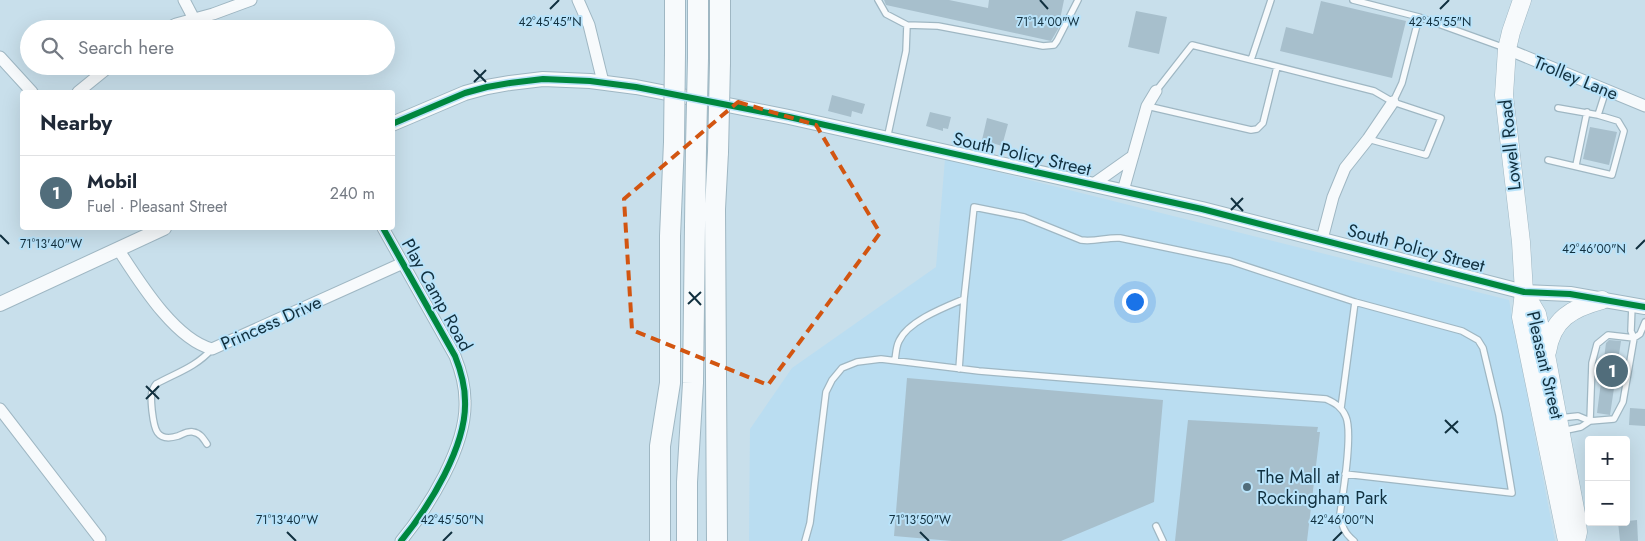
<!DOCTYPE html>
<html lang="en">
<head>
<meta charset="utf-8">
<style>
	body { margin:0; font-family:Jost,sans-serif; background:#f2f2f3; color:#1f2937 }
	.controls { position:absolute; right:15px; bottom:15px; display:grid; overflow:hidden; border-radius:5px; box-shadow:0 5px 20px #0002 }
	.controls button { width:45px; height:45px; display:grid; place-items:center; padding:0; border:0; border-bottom:1px solid #e0e1e3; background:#fff; color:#1f2937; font:25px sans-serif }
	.you { position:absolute; left:1134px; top:301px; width:18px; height:18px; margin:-12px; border:4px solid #fff; border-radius:50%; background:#1a73e8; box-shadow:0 0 0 8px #1a73e833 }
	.badge { display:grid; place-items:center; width:32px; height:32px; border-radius:50%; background:#516d7b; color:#fff; font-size:16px; font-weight:700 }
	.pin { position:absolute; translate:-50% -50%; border:2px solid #fff; box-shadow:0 1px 5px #0006 }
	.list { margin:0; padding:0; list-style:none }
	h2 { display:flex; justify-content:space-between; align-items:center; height:65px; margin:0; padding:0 20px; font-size:21px }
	h2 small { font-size:16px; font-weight:400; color:#747a83 }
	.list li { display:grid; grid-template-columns:32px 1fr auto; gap:15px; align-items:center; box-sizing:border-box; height:75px; padding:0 20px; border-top:1px solid #e0e1e3 }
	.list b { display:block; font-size:19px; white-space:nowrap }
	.list p { margin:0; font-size:16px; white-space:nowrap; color:#747a83 }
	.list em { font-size:16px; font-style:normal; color:#747a83 }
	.icon { flex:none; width:28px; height:28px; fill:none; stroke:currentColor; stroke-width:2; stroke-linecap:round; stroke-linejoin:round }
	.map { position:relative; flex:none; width:1645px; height:541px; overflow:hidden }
	.search { position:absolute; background:#fff; box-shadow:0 5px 20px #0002; left:20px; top:20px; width:375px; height:55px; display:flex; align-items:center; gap:12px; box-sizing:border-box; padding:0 18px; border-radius:28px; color:#747a83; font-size:19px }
	.panel { position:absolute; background:#fff; box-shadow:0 5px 20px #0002; left:20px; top:90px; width:375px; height:140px; border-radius:5px }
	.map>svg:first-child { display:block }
	.built { fill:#baddf1 }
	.building { fill:#a7bfcc }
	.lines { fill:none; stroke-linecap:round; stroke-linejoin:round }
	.service-casing { stroke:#9fb7c3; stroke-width:8 }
	.minor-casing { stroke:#9fb7c3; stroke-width:13 }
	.tertiary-casing { stroke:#9fb7c3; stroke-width:16 }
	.primary-casing { stroke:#9fb7c3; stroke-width:19 }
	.motorway-casing { stroke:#9fb7c3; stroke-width:22 }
	.service { stroke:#f7fafc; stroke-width:5.5 }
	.minor { stroke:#f7fafc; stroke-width:11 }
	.tertiary { stroke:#f7fafc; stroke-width:14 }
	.primary { stroke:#f7fafc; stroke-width:18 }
	.motorway { stroke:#f7fafc; stroke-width:20 }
	.motorway-bridge-casing { stroke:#9fb7c3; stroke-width:22; stroke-linecap:butt }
	.motorway-bridge { stroke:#f7fafc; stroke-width:20 }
	.cycleway-casing { stroke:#b9e3fa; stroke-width:9 }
	.cycleway { stroke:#00873e; stroke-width:6 }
	.marked { fill:none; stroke:#d25511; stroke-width:4; stroke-dasharray:10 6; stroke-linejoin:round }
	.ticks { fill:none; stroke:#11303f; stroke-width:2 }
	.poi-dot { fill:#516d7b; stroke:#b9e3fa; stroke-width:2 }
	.labels { text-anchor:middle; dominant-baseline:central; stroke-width:4; stroke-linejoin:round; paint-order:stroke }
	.street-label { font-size:18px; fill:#11303f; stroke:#b9e3fa }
	.poi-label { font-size:18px; fill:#11303f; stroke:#b9e3fa; text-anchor:start }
	.ticks-label { font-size:12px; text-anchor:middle; fill:#11303f; stroke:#b9e3fa; stroke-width:4; stroke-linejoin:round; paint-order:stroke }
</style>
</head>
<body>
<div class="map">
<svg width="1645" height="541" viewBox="0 0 1645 541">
	<rect width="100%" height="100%" fill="#c8dfeb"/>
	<path class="built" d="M945,159L1509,300L1555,541H749L750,429L792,368L936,267Z"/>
	<path class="building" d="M884,0H949L988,8L989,0H1064L1058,29L1051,41L886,5Z
		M1321,1L1406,21L1392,78L1280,51L1286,27L1313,34Z
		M1136,11L1167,17L1159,54L1128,47Z
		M832,95L865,104L862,114L852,111L851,117L828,111Z
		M930,112L951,117L948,129L943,128V131L926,126Z
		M987,118L1008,124L1002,146L982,140Z
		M1590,127L1617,132L1609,165L1583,159Z
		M1609,340L1621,341L1610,415L1597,413L1606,343Z
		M907,378L1163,400L1154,502L1061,541H952L894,536Z
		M1630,408L1645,409V426L1629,425Z
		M1188,420L1318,427L1317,432H1320L1307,541H1175Z
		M1637,520L1638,541H1620L1618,522Z"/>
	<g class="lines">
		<defs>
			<path id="service" d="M878,0L886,14L907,25L938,26L1043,46L1054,45L1057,41L1078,0
				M1353,0L1419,17L1505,48
				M1251,60L1271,0
				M1156,91L1192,45L1374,91L1393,102L1441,118L1426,155L1368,139
				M1393,102L1402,83L1419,17
				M1147,106L1251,130L1257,129L1263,123L1277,67
				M1558,108L1598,115L1606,90
				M887,139L906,51L907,25
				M1548,160L1612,175L1624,131L1618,121L1598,115
				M1576,165L1587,112
				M895,360C896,354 896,347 899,341C908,321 945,307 964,299L974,207L1024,217L1081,240C1095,242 1107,237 1120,238L1230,261L1355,302L1462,331L1478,340L1483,348L1499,415L1512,493L1345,474
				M959,369L964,299
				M1341,408L1355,302
				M1559,418L1578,416L1590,421L1614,419L1623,402L1634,338L1631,331L1632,305
				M1590,421L1592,363L1597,344L1608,335L1634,338L1640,334L1645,322
				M1562,431L1581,427L1590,421
				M207,444C203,438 200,433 193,432C187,431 183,434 178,436C155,443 154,427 152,410C151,400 150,391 156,384C176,373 196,367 212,349
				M1156,526L1163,541
				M805,541L810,523L826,392L832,380L842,368L857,362L881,359L979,371L1326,399C1335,403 1342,407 1346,417C1353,434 1343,493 1340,514C1342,526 1344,533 1354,541"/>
			<path id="minor" d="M184,0L194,19
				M578,0L589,25L603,82
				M166,29L176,24L213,14L251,0
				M1507,49L1645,106
				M0,57L32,92
				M78,92L110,66
				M1092,185L1133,156
				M1123,191L1147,106L1156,91
				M383,228L455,356C461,371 465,385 465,401C467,446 429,507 401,541
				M1322,239L1333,197L1345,168L1368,139L1393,102
				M118,249C139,281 174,339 212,349L403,263
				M0,409L100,539"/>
			<path id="tertiary" d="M392,124L465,93L487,87L510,83L543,79L590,81L636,87L789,117L1202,209L1524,292L1570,294L1645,307
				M0,304L164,228"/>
			<path id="primary" d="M1522,0L1511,32L1507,49L1504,95L1521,242L1524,292L1521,317L1567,541
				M1524,292L1537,314L1546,355L1576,514L1578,532L1576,541
				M1547,352C1552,319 1572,308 1602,300"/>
			<path id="motorway" d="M675,0V53
				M698,58V0
				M720,63V0
				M660,541V446L670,383V236L674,142
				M687,541V482L693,383L696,147
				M717,541L715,209L718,152"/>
		</defs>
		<use href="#service" class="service-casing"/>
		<use href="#minor" class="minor-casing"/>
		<use href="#tertiary" class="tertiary-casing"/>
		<use href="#primary" class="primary-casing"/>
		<use href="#motorway" class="motorway-casing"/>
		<use href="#service" class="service"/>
		<use href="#minor" class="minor"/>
		<use href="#tertiary" class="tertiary"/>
		<use href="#primary" class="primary"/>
		<use href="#motorway" class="motorway"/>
		<defs>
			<path id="motorway-bridge" d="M674,142L675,53
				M696,147L698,58
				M718,152L720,63"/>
		</defs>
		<use href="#motorway-bridge" class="motorway-bridge-casing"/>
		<use href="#motorway-bridge" class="motorway-bridge"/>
		<defs>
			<path id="cycleway" d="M392,124L465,93L487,87L510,83L543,79L590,81L636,87L789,117L1202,209L1524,292L1570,294L1645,307
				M383,228L455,356C461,371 465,385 465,401C467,446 429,507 401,541"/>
		</defs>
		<use href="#cycleway" class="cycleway-casing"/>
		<use href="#cycleway" class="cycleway"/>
	</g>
	<path class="marked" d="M738,102L816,125L880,233L768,385L632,330L624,199Z"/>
	<path class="ticks" d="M1040,0L1048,9M550,9L559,0M1440,9L1449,0M474,70L486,82M474,82L486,70M1231,198L1243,211M1231,210L1243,198M0,235L9,244M1636,249L1645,240M689,292L701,305M688,304L701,292M146,386L159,399M146,399L159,386M1445,420L1458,433M1445,433L1458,421M287,532L296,541M920,532L929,541M443,541L452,532M1333,541L1342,532"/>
	<circle class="poi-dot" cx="1247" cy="487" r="5"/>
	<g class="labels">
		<g class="street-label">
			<text transform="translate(1576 78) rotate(22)">Trolley Lane</text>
			<text transform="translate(1510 145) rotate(-96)">Lowell Road</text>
			<text transform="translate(1022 154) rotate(13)">South Policy Street</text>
			<text transform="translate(1416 248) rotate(15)">South Policy Street</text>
			<text transform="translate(437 295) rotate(61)">Play Camp Road</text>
			<text transform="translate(271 323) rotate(-24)">Princess Drive</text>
			<text transform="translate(1545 365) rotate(77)">Pleasant Street</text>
		</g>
		<g class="poi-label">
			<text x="1257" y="477">The Mall at<tspan x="1257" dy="21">Rockingham Park</tspan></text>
		</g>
	</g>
	<g class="ticks-label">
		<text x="550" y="26">42°45'45"N</text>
		<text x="1440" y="26">42°45'55"N</text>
		<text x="1048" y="26">71°14'00"W</text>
		<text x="51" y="248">71°13'40"W</text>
		<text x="1594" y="253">42°46'00"N</text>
		<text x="287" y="524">71°13'40"W</text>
		<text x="920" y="524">71°13'50"W</text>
		<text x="452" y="524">42°45'50"N</text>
		<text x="1342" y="524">42°46'00"N</text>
	</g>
</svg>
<div class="controls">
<button>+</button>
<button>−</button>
</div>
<div class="you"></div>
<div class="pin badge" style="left:1612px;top:371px">1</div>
<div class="search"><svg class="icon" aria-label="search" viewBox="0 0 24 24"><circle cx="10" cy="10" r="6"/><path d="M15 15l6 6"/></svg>Search here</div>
<section class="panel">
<h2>Nearby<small></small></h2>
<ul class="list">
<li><span class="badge">1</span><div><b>Mobil</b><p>Fuel · Pleasant Street</p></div><em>240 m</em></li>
</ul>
</section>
</div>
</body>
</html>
